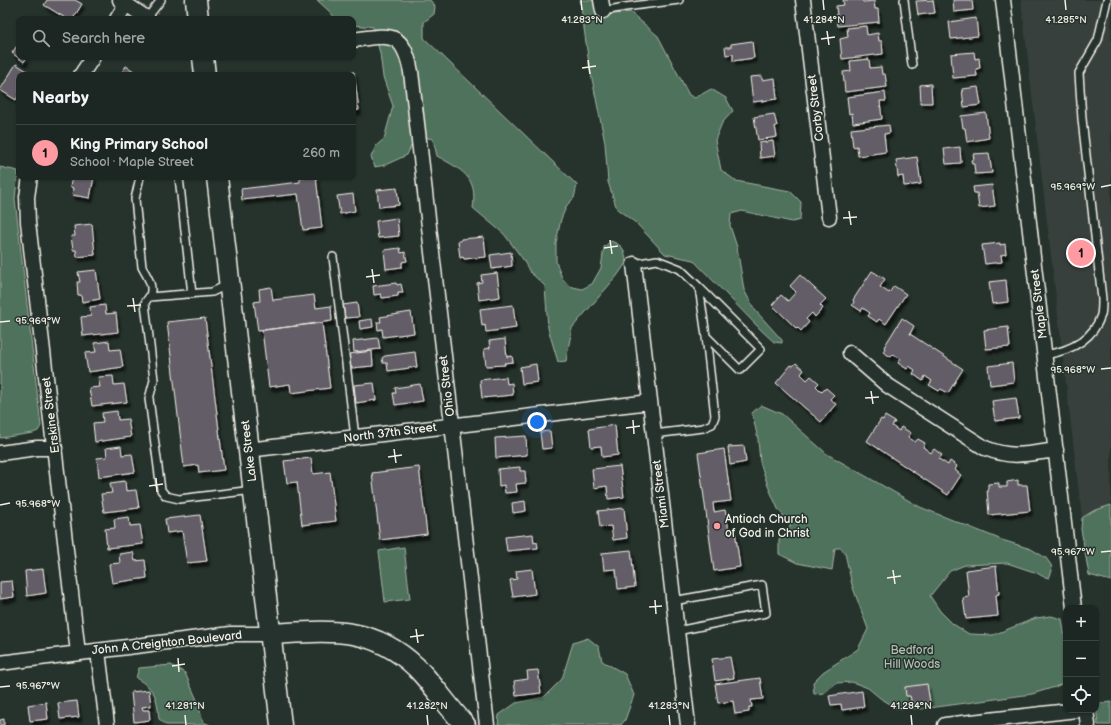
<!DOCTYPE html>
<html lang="en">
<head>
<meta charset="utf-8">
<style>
	body { margin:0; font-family:"Balsamiq Sans",sans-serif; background:#252e2a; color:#f1f3f6 }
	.controls { position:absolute; right:12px; bottom:12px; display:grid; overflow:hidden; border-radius:8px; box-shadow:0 1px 3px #0004 }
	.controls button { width:36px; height:36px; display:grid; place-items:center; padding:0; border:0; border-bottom:1px solid #3a4340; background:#1c2622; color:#f1f3f6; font:20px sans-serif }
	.you { position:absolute; left:537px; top:422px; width:14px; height:14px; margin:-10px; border:3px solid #fff; border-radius:50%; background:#1a73e8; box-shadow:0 0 0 6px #1a73e833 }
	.badge { display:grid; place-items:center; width:26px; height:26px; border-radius:50%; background:#ff9aa2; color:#111; font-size:13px; font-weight:700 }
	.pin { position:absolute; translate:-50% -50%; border:2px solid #fff; box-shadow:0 1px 4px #0006 }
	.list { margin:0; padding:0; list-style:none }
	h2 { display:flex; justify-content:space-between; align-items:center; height:52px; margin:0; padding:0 16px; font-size:17px }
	h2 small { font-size:13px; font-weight:400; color:#a0a5a5 }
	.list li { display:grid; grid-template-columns:26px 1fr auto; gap:12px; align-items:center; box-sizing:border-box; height:56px; padding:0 16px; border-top:1px solid #3a4340 }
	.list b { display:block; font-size:15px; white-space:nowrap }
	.list p { margin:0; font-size:13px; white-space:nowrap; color:#a0a5a5 }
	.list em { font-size:13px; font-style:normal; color:#a0a5a5 }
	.icon { flex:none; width:22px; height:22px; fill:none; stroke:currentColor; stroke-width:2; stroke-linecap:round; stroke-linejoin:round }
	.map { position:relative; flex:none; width:1111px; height:725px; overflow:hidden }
	.search { position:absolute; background:#1c2622; box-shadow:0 1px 3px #0004; left:16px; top:16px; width:340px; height:44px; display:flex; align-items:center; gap:10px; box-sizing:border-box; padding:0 14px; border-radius:8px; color:#a0a5a5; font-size:15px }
	.panel { position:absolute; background:#1c2622; box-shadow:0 1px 3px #0004; left:16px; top:72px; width:340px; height:108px; border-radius:8px }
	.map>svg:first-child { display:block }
	.built { fill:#38403e }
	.green { fill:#50725d; stroke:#a2b2a2 }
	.building { fill:#625d66; stroke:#f4f1e8; filter:url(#shadow) }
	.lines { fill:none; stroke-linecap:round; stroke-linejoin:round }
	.lane-casing { stroke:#f4f1e8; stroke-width:10 }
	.street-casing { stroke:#f4f1e8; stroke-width:17 }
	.secondary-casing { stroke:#f4f1e8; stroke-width:23 }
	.lane { stroke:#26332d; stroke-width:7 }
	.street { stroke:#26332d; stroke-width:14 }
	.secondary { stroke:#26332d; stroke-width:20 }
	.ticks { fill:none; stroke:#f4f1e8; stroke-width:1.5 }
	.poi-dot { fill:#ff9aa2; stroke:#26332d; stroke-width:1.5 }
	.labels { text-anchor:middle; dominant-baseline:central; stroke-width:3; stroke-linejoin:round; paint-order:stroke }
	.street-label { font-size:12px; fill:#f4f1e8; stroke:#26332d }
	.poi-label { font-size:12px; fill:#f4f1e8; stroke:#26332d; text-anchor:start }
	.park-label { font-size:12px; fill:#b2beb0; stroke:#26332d }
	.ticks-label { font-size:10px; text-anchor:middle; fill:#f4f1e8; stroke:#26332d; stroke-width:3; stroke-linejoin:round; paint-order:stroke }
</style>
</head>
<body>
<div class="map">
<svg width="1111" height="725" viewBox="0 0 1111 725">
	<defs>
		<filter id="shadow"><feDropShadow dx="2.5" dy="4.5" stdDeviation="1" flood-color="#0009"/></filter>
	</defs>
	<rect width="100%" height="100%" fill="#26332d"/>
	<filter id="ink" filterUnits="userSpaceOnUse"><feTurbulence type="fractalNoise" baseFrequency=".025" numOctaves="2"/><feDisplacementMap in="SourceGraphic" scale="8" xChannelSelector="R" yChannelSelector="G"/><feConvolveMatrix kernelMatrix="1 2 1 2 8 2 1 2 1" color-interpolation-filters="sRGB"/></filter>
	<g filter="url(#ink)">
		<path class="built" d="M1021,0H1111V505L1093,511L1082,518Z"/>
		<path class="green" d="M317,0H430L435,6L434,14L424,22V38L577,185L574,198L567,205L561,219L556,243V262L562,278L569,286L582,289L592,284L601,268L604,247L611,241C624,246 625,250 626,263L617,276L572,328L566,361L558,362L548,328L545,286L530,272L522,258L504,234L473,208C478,177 462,170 437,156L433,139L424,137L413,142L407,155L385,165L375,167L371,157L376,146L384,139L393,106L383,77L380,53L373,27L353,25V19H336L329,11Z
			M580,0H595L598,16L630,12L658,36L689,95L695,98L711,89L726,98L733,111L722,123L715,140L721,170L736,181L790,191L801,202L800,220L792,222L742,211L731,214L730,226L737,247L744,290L755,310L782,340V343L774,342L762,331L693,260L665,254L636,223L617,209L608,182L605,143L589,64Z
			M0,167L18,171L15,199L41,426L38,431L33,433L0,438Z
			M761,405L782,414L827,454L920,507L1002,540L1031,549L1046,558L1051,565L1052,571L1049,578L1042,576L1037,573L1007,563L965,565L950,571L930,596L940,611L953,624L969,634L993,635L1036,618L1051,616L1062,619L1066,645V682L1055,687L1032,694L922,709L897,708L880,698L868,688L852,682L836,683L824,693L814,694L813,682L823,672L858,649L868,629L852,585L845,553L841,548H835L832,570L797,563L779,554V540L791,525L778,509L768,486L760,462L758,439L752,413Z
			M1111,505V581L1089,575L1081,529L1082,518L1093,511Z
			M404,547L410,599L385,602L379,551Z
			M588,638L599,647L602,661L625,674L634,695L625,720L621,725H498L499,715L516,703L544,697L562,679L573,643Z
			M171,665L185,673L197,700L203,722L210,725H166L159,719C157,697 156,690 136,678L139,668Z
			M1111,702V725H1098L1096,704Z"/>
		<path class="building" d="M47,0H75L82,4L73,19H67L44,5Z
			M843,0H862L863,2L874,1L875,9H878L879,22L838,26L836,6L844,5Z
			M933,0L935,13L918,15L916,1Z
			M953,0H972L973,10L954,12Z
			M976,18L978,36L951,39L949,22Z
			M866,26L867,35L878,33L879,41H882L883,54L842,59L840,39L848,37L847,28Z
			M752,41L754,58L733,61V54L726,55L725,47H731V44Z
			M19,43V57H27L24,62L12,53Z
			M974,52L975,59L979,58L980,68L976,69L977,76L953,78L951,54Z
			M869,59L870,68L881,67L882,74H885L887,87L845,92L843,72L851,71L850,61Z
			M16,64L32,74L19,75V95L16,100L0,90Z
			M126,66L140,75H120Z
			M354,72L359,110L353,111V75L336,74Z
			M762,76V80L775,78L777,99L753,102L750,77Z
			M931,84L932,103H921L920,85Z
			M978,87L981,105L964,107L962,89Z
			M885,92L886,101H880L882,119L853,123L852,113L849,114L847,97Z
			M986,113L989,138L967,142L965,128H963L961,116Z
			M774,114L777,126H775L777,137L758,140L754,117Z
			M889,125L890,133L884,134L886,152L858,156L857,146L853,147L851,129Z
			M773,141L775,156L760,158L759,143Z
			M960,147L961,163L946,164L944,149Z
			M989,153L992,173L975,174L974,164H972L971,160L974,159L973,154Z
			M917,157L921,184L904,186L903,176L898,177L896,160Z
			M72,177H94L90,198L72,195L73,188L70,187Z
			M300,177H316L322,228L303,230L298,194L242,200L241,189L300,182Z
			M992,185L995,206L979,208L977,193H974L973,187Z
			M397,188L399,205L379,207L377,190Z
			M353,194L355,211L340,214L337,196Z
			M397,218L399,236L378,238L376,221Z
			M92,224L95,255L77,257L76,250H73L71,236H75L74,226Z
			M484,237L486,257L464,259L463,257L460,258L458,241H461V239Z
			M1000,243V245L1005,244L1006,254L1001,255L1002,262L985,264L982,245Z
			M400,248L401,253L405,252L407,261L402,262V267L386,269L384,250Z
			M511,252L512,266L492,269L490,255Z
			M96,270L100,299L82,302L81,295H78L77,282H80L78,272Z
			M872,271L885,279L880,287L889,293L894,286L906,294L886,324L879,319L877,322L868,316L870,313L863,308L861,311L852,305L854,302L853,300Z
			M497,273L500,297L479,300L477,283L482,282L481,275Z
			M800,275L826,299L820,305L823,308L815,317L812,313L806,319L809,322L801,331L798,328L797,329L772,305L781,295L788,301L796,292L790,286Z
			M1006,280L1008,302L992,304L989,282Z
			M396,283L397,285L401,284L403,293H398V296L382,298L381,294L374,295L373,286Z
			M271,287L273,300L314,295L316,308L331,306L332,321L258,331L254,302L260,301L259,289Z
			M357,303L359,317L345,318L343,305Z
			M105,305L106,314L116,313L118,332L83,336L81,317L91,316L90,307Z
			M513,305L516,328L486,332L485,325L482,326L480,309Z
			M411,312L414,333L383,337L382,329L378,330L377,322H381L380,317Z
			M205,318L224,470L199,473L198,465L184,467L167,322Z
			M902,318L914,326L910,334L963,369L948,393L941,389L939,391L929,385L932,381L925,376L923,381L913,374L915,370L909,366L907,369L898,363L901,359L893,354L891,357L883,352L885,348L884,347Z
			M372,319L373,327L360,329L359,321Z
			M322,323L330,388L291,393L290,384L269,387L262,330Z
			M1008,327L1010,347L986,349L984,330Z
			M378,338L380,349L354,352L353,341Z
			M505,339L507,357L512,356L513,362L504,363L505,365L486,366L484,349L490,348L489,341Z
			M109,341L110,350L120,349L123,367L88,372L85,353L96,352L94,343Z
			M372,351L373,366L351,368L349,354Z
			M415,352L417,367L388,371L387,363H383L382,358L385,356Z
			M796,363L804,370L801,374L807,380L811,376L819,383L816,386L822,392L826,388L834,395L830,399L836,404L821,422L776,383L791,365L793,366Z
			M1012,363L1014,382L990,385L988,366Z
			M536,364L538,382L522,384L520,367Z
			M113,376L114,385L124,384L127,402L92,406L89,388L100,387L98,377Z
			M506,377L507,384L512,383L513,395L482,398L480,380Z
			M374,383L376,400L356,403L354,385Z
			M420,384L423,401L395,405L393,393H396L395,388Z
			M1016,398L1019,418L995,421L992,401Z
			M117,411L118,420L128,419L131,437L95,442L93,423L103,422L102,413Z
			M885,416L895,422L892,426L899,431L901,427L911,433L908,437L915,442L918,439L925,443L923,447L931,453L934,449L942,455L939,459L948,465L950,461L957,466L955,470L961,475L948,495L867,441L881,419L883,420Z
			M615,425L618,455L602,457L601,446L591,447L589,429Z
			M550,431L552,448L542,449L540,432Z
			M526,436L527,455L496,458L495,438Z
			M121,446L122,455L132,454L135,472L99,477L97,458L107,457L106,448Z
			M744,446L746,462L730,465L728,447Z
			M724,449L731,501L713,503L714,512L725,510L726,514L729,513V519H727L729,531L735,530L740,567L714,571L698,453Z
			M311,458L313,474L330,472L336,521L302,525L297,482L287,483L284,461Z
			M620,466L624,497L608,499L607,486L594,488L592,469Z
			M419,467L427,534L380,540L372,473Z
			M520,467V471H525L526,483L516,484L517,492L505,493L504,485L499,486L498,469Z
			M1018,480V485H1027L1030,511L989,515L987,489H988V484L999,483V487H1007V482Z
			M125,481L126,491L136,490L139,508L104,512L101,494L112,493L110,483Z
			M525,501L526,511L513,513L512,503Z
			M624,508L627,538L613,540L611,526L600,527L598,511Z
			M200,515L207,561L187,563L182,531L167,533L165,519Z
			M129,517L130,526L140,525L143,544L107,548L105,529L115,528L114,519Z
			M533,534L534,543L537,542L538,548L507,551L505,537Z
			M631,550L635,587L618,589L616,569L604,570L602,553Z
			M133,552L135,561L145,560L147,578L112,583L109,564L120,563L119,554Z
			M996,566L999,594L996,595L998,616L966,619L963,598L969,597L966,570Z
			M43,569L46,593L27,596L25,571Z
			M532,569L535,594L513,597L510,580L517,579L516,571Z
			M12,581L14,597L0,599V582Z
			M730,657L734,678L715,681L712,659Z
			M538,670L541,693L516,696L514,681L528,679L527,671Z
			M760,678L763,699L751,700L752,707H749V712L735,714L733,701L718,703L715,684Z
			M927,684L930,702L912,704L910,696H906L905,687Z
			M149,690L151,706L142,707L143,710H149L150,720L134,722L131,692Z
			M862,691L864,707L842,710L841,704L831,705L829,696Z
			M77,701L79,717L60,719L58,703Z
			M46,702L48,719L30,721L28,705Z
			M4,719V725H0V720Z"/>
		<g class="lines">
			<defs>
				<path id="lane" d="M904,0L912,65
					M603,11L625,7L679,0
					M147,18L161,0
					M140,177L135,199L142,267C146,275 154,285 150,295C149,298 146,300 145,303L154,380L149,399L150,406L161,490L166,496L179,499L253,490
					M179,177L192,294
					M333,257L355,437
					M634,264L657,260L680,269L699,287L706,336L715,416L712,424L703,428L654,434
					M699,287L761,349L740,370L706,336
					M149,297L212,292L227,285
					M1045,355C1069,351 1093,340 1101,315C1102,310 1102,304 1102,299L1082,119L1079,73L1098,40L1107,0
					M673,601L762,585L766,613L677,631"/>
				<path id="street" d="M120,0L148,19
					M601,0L603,11
					M803,0L829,217
					M1003,0L1074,608
					M117,19L126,4
					M353,40C390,35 403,30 411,72L487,725
					M81,75L93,57
					M30,177L27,197L28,222L78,653
					M634,264L688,725
					M850,353L887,385L985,448C1012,459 1028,454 1056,450
					M248,450L650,402
					M0,453L37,448H55
					M98,651L107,725
					M0,663L231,634H270
					M1086,710L1088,725
					M945,725L1077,710"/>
				<path id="secondary" d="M196,0L198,19
					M203,57L205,75
					M217,177L281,725
					M270,634C327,631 371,624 416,667C434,685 448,707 465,725"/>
			</defs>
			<use href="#lane" class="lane-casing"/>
			<use href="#street" class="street-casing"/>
			<use href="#secondary" class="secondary-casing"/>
			<use href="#lane" class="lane"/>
			<use href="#street" class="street"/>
			<use href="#secondary" class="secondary"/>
		</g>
	</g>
	<path class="ticks" d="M581,0L582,10M823,0L824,10M1065,0L1066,10M827,31L829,45M821,39L835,37M588,60L590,74M582,68L596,66M1101,187L1111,185M849,211L851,225M843,218L857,217M610,240L612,254M604,248L618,246M372,269L374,283M366,277L380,275M133,298L135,312M127,306L141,305M0,322L10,321M1101,369L1111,368M871,391L873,404M865,398L879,397M633,420L634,434M626,428L640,426M394,449L396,463M388,457L402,455M156,478L157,492M149,486L163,484M0,505L10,503M1101,552L1111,551M893,570L895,584M887,578L901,576M655,600L656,614M649,607L662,606M416,629L418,643M410,637L424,635M178,658L179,672M172,666L185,664M0,687L10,686M185,715L186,725M427,715L428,725M669,715L670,725M911,715L912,725"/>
	<circle class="poi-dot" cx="717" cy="526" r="4"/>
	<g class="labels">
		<g class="street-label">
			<text transform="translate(816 108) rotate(-97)">Corby Street</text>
			<text transform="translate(1039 304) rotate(-97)">Maple Street</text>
			<text transform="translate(447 386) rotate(-97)">Ohio Street</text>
			<text transform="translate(51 415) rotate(-97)">Erskine Street</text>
			<text transform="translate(390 433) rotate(-7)">North 37th Street</text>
			<text transform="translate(249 451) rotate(-97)">Lake Street</text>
			<text transform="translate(661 494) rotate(-97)">Miami Street</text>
			<text transform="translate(167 643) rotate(-6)">John A Creighton Boulevard</text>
		</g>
		<g class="poi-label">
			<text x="725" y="519">Antioch Church<tspan x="725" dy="14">of God in Christ</tspan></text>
		</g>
		<g class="park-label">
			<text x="912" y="650">Bedford<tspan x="912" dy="14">Hill Woods</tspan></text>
		</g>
	</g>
	<g class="ticks-label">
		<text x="582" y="23">41.283°N</text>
		<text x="824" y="23">41.284°N</text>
		<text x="1066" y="23">41.285°N</text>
		<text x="1073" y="190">95.969°W</text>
		<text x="38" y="324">95.969°W</text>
		<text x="1073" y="373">95.968°W</text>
		<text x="38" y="507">95.968°W</text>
		<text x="1073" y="555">95.967°W</text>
		<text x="38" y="689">95.967°W</text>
		<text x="185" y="709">41.281°N</text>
		<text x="427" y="709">41.282°N</text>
		<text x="669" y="709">41.283°N</text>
		<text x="911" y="709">41.284°N</text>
	</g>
</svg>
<div class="controls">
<button>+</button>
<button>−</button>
<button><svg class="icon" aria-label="locate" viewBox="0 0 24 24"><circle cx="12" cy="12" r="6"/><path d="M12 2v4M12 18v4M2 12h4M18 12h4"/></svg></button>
</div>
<div class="you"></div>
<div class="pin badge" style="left:1081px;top:253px">1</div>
<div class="search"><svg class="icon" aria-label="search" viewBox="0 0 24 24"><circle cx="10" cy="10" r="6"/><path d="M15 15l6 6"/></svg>Search here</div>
<section class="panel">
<h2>Nearby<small></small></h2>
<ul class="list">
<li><span class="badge">1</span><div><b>King Primary School</b><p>School · Maple Street</p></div><em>260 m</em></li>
</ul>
</section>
</div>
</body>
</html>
